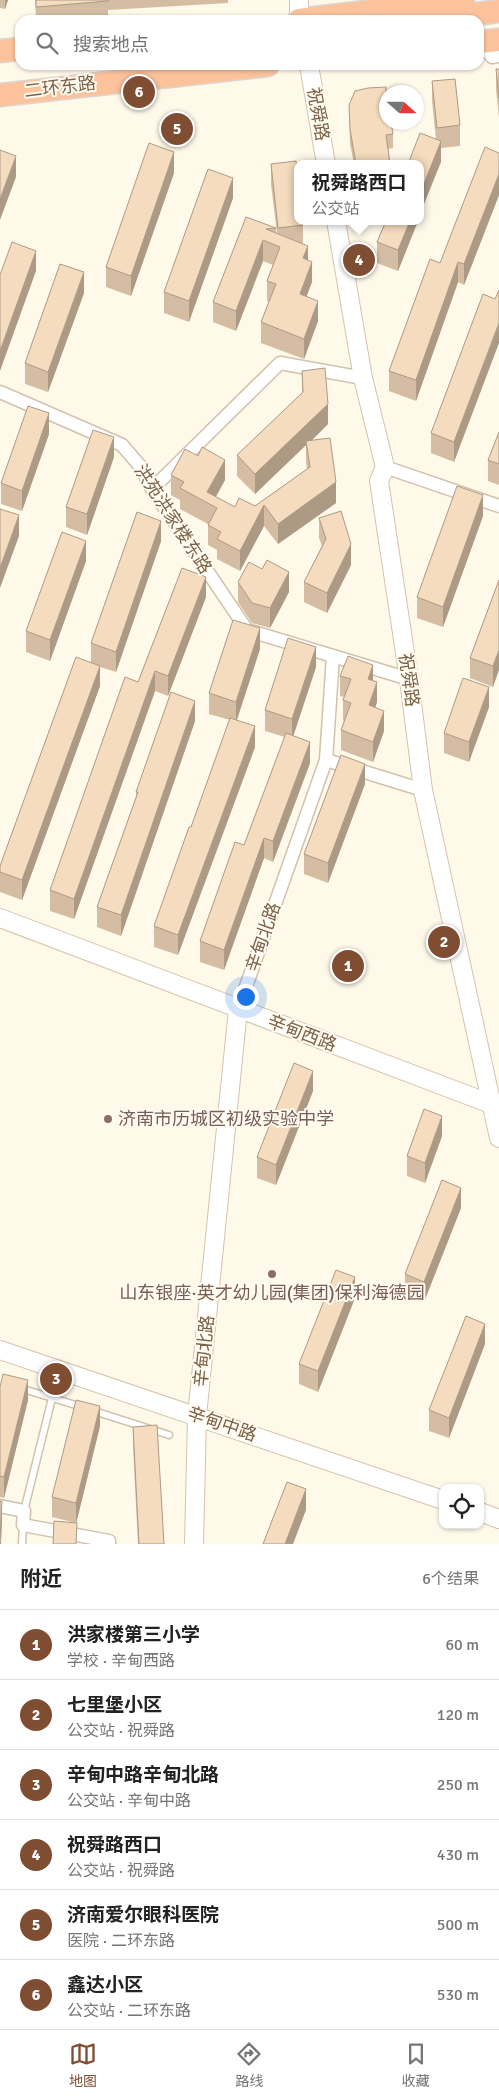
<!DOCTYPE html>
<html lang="zh">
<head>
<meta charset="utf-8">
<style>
	body { margin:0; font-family:Signika,"Noto Sans SC",sans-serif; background:#f6f6f6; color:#222 }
	.controls { position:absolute; right:15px; bottom:15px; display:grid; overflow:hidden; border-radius:10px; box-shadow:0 1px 4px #0004 }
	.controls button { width:45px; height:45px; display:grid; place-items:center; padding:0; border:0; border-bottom:1px solid #e0e0e0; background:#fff; color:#222; font:25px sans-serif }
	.compass { position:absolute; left:379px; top:85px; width:45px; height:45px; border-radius:50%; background:#fff; box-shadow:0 1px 4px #0004; rotate:111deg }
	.you { position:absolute; left:245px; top:996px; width:18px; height:18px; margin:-12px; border:4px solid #fff; border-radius:50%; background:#1a73e8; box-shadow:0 0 0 8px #1a73e833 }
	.badge { display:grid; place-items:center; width:32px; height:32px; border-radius:50%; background:#7f4d32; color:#fff; font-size:16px; font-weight:700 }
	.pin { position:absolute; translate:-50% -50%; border:2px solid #fff; box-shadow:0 1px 5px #0006 }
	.popup { position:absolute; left:294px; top:160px; width:130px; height:65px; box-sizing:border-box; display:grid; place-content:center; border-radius:10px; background:#fff; filter:drop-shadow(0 1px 4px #0005); font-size:16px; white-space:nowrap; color:#767676 }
	.popup b { font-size:19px; color:#222 }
	.popup::after { content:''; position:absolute; left:50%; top:100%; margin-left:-10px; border:10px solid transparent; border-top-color:#fff }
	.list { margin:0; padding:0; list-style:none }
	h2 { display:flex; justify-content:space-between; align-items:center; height:65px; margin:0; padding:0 20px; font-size:21px }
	h2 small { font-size:16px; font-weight:400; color:#767676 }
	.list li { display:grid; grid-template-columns:32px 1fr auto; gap:15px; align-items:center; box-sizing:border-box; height:70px; padding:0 20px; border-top:1px solid #e0e0e0 }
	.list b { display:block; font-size:19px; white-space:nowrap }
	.list p { margin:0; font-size:16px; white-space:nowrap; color:#767676 }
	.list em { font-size:16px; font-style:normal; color:#767676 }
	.icon { flex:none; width:28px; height:28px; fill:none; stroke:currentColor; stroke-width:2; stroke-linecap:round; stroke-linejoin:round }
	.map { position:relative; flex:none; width:499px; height:1544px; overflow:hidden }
	.search { position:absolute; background:#fff; box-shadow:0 1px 4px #0004; left:15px; right:15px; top:15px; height:55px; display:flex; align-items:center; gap:12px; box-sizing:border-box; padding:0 18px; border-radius:15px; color:#767676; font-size:19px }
	.sheet { height:485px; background:#fff }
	nav { display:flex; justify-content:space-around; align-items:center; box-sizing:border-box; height:70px; border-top:1px solid #e0e0e0; background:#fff; font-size:14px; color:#767676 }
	nav a { display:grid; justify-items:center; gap:2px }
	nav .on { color:#7f4d32 }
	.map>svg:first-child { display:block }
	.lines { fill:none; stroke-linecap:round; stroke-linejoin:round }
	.lane-casing { stroke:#d2c2ad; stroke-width:9 }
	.street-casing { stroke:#d2c2ad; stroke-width:15 }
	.secondary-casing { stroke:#d6c3aa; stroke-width:20 }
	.highway-casing { stroke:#ddd6d0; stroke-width:25 }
	.lane { stroke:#fff; stroke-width:6 }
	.street { stroke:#fff; stroke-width:12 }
	.secondary { stroke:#fff; stroke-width:18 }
	.highway { stroke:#fcc29c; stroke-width:22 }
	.wall { fill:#d4bda3 }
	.shaded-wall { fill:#ac9a85 }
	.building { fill:#f6dcbe; stroke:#ac9a85 }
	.education-dot { fill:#8d6e63; stroke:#fffbf1; stroke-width:2 }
	.labels { text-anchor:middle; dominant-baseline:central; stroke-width:4; stroke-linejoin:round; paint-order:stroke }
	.street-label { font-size:18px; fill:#7c6249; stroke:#fffbf1 }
	.education-label { font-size:18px; fill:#785e54; stroke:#fffbf1; text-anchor:start }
</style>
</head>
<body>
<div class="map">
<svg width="499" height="1544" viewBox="0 0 499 1544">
	<rect width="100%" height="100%" fill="#fef9e9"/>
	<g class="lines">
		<defs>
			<path id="lane" d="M20,1388L82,1407
				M94,1411L169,1435
				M24,1511L52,1398
				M22,1544L23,1525"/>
			<path id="street" d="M480,42L492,57L499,56
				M0,392L122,445L140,466L152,489L247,630L333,656
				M385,467L499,506
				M152,489L280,363L363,378
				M326,760L423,790
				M238,1009L326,760L333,656L409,679
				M0,1506L24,1511L23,1525L109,1541V1544"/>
			<path id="secondary" d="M299,0V11L303,20
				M309,65L326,164
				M336,221L363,378L385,467L379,481L409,679L423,790L499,1138
				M0,918L491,1104
				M0,1350L443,1500
				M480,1512L499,1519
				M194,1544L197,1416L238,1009"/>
			<path id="highway" d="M299,20L463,0
				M434,20L499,11
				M479,42L499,40
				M0,51L20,49
				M0,95L268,65"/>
		</defs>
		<use href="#lane" class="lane-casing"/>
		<use href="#street" class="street-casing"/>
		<use href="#secondary" class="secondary-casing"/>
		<use href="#highway" class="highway-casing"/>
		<use href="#lane" class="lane"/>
		<use href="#street" class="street"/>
		<use href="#secondary" class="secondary"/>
		<use href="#highway" class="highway"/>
	</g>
	<path class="wall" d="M0,0H8L5,9L0,8Z
		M35,0H228V3L108,10V16L58,20H36Z
		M496,69H499V118L496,90Z
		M432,81L460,125V146L441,148V162L436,140L432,101Z
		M349,105L393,134V148L388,149L390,164H354L350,144Z
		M499,153V195L464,285L458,282L416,401L389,391V371L440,263Z
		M271,164L303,225V244L308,260L312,282L306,296L318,321L304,359L261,343V322L269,302L267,301V281L273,265L263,261L236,331L213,322V302L246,217L276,228V233L277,234L271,184Z
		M174,173L131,296L106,287V267Z
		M233,198L189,322L164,313V292Z
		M386,221H418L398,271L377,263V242Z
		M84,293L48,392L25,384V363Z
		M495,299L454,462L431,453V433Z
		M302,371L328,424L311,441L336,503L278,544L264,526L240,571L217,559V550L208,545V524L180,509V500L171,495V475L225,480L216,497L235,507L255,506L307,469L306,462V445L255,494L237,476V455L302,393Z
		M499,432V485L488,481V460Z
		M49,434L22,511L1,504V483Z
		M114,457L87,535L66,527V507Z
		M483,516L443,627L417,618V597Z
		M319,518L351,565L327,613L304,602V582L322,546L319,538Z
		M161,541L116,672L100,667V686L22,900L0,892V866L91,662V643Z
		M86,561L50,661L26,652V631Z
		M262,569L289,592L270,628L252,623L238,602V582Z
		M499,580L493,687L470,678V658Z
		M206,597L168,696L155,691L74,919L50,911V890L138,682Z
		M260,649L237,720L255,747L178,955L154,947V926L191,827L230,720L209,714V693Z
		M316,667L293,736L310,763L273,862L264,858L224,970L200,962V941L244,845L285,737L265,731V710Z
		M340,676L373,680L377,702L375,708L384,731L373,762L341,750V730L344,721L343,720V700L344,697L340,696Z
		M489,707L469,762L444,753V733Z
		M195,721L121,936L97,927V907L136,798V792Z
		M365,784L328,883L304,874V854Z
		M313,1091L276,1185L257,1178V1157Z
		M442,1136L425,1183L407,1176V1156Z
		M461,1208L424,1302L405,1295V1274Z
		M355,1298L318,1392L299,1384V1364Z
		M485,1344L449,1438L429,1431V1410Z
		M0,1387L28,1400L4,1498L0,1497Z
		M100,1426L76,1523L52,1517V1497Z
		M133,1427L164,1544H138L133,1447Z"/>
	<path class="shaded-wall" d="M5,0H8L5,9Z
		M441,141V162L420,214V194Z
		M174,152V173L131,296V276Z
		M16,156V177L0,220V199Z
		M499,174V195L464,285V264Z
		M233,178V198L189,322V301Z
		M410,221H418L398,271V250Z
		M263,240V261L236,331V311Z
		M308,246V266L303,258Z
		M36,251V271L0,371V351Z
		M312,262V282L300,314V294Z
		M458,262V282L416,401V380Z
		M84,272V293L48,392V372Z
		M318,301V321L304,359V339Z
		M499,323V343L454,462V442Z
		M328,404V424L307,445L306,441V445L255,494V474Z
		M49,413V434L22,511V491Z
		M114,437V457L87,535V514Z
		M225,460V480L211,505L207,492Z
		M336,482V503L278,544V524Z
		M483,495V516L443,627V607Z
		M264,505V526L240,571V551Z
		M19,515V536L0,588V568Z
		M161,521V541L116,672V652Z
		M86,541V561L50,661V640Z
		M351,544V565L327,613V593Z
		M289,572V592L270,628V608Z
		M206,577V597L168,696V676Z
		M260,628V649L236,722V702Z
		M316,647V667L292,740V719Z
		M499,650V670L493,687V666Z
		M373,665V685L368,679Z
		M100,666V686L22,900V880Z
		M155,671V691L74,919V899Z
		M377,682V702L369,726V705Z
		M489,687V707L469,762V742Z
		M195,701V721L121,936V915Z
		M384,711V731L373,762V742Z
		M255,726V747L178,955V935Z
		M310,742V763L273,862V841Z
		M365,764V784L328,883V863Z
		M264,838V858L224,970V950Z
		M313,1071V1091L276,1185V1165Z
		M442,1116V1136L425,1183V1163Z
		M461,1188V1208L424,1302V1282Z
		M355,1277V1298L318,1392V1371Z
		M485,1324V1344L449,1438V1418Z
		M28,1380V1400L4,1498V1477Z
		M100,1406V1426L76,1524V1503Z
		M306,1489V1510L293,1544H285Z
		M2,1501V1522L1,1544H0Z"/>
	<path class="building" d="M36,0H108V1L36,7Z
		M496,69H499V98Z
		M455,79L460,125L437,128L432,81Z
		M386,87V122H391L393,134L386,135L390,164H356L350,129L349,105L355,91L368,88Z
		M420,133L441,141L420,194V164H408Z
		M149,143L174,152L131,276L106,267Z
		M485,147L499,153V174L464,264L458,262L416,380L389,371L430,259L440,263Z
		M0,150L16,156L0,199Z
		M296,161L298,175V221H303V225L278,228L271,164Z
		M208,169L233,178L189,301L164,292Z
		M246,217L276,228L266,229L308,246L303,258L312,262L300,294L318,301L304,339L261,322L276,284L267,281L280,247L263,240L236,311L213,302Z
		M386,221H410L398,250L377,242Z
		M12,242L36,251L0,351V275Z
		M60,264L84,272L48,372L25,363Z
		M499,290V323L454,442L431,433L483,294L495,299Z
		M325,368L328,404L255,474L237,455L303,392L302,371Z
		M28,406L49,413L22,491L1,483Z
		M93,430L114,437L87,514L66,507Z
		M499,432V464L488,460Z
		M330,438L336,482L278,524L264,505L240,551L217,539L221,532L208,525L217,508L180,488L184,482L171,475L185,449L198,456L202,447L225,460L207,492L235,507L239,498L255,506L310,467L306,441Z
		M457,486L483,495L443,607L417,597Z
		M0,509L19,515L0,568Z
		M341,511L351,544L327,593L304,582L326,539L319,518Z
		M137,512L161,521L116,652L91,643Z
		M62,532L86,541L50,640L26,631Z
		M267,560L289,572L270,608L252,603L238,582L249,562L262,569Z
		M182,568L206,577L168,676L155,671L74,899L50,890L125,677L138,682Z
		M499,580V650L493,666L470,658Z
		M233,620L260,628L236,702L209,693Z
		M288,638L316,647L292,719L265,710Z
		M348,656L373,665L368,679L377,682L369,705L384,711L373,742L341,730L351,703L343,700L351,679L340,676Z
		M76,657L100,666L22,880L0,872V866Z
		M463,678L489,687L469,742L444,733Z
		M171,692L195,701L121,915L97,907L138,792H136Z
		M230,718L255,726L178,935L154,926L189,827H191Z
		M286,733L310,742L273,841L264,838L224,950L200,941L235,842L244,845Z
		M341,755L365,764L328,863L304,854Z
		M294,1063L313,1071L276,1165L257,1157Z
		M424,1109L442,1116L425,1163L407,1156Z
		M442,1180L461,1188L424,1282L405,1274Z
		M336,1270L355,1277L318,1371L299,1364Z
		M466,1316L485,1324L449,1418L429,1410Z
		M3,1374L28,1380L4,1477L0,1476V1387Z
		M76,1400L100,1406L76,1503L52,1497Z
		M157,1425L164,1544H139L133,1427Z
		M287,1482L306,1489L285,1544H263Z
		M0,1501H2L0,1538Z
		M54,1521L77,1523L76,1544H53Z"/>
	<g class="education-dot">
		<circle cx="108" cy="1119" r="5"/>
		<circle cx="272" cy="1274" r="5"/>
	</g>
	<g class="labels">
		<g class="street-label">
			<text transform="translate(60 87) rotate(-7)">二环东路</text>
			<text transform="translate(318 114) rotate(80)">祝舜路</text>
			<text transform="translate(173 519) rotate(57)">洪苑洪家楼东路</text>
			<text transform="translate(409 680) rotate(82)">祝舜路</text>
			<text transform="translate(263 937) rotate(-71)">辛甸北路</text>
			<text transform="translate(302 1033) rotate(21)">辛甸西路</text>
			<text transform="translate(204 1351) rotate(-84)">辛甸北路</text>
			<text transform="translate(222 1424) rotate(19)">辛甸中路</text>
		</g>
		<g class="education-label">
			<text x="118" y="1119">济南市历城区初级实验中学</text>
			<text x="272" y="1293" text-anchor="middle">山东银座·英才幼儿园(集团)保利海德园</text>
		</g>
	</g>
</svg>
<div class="controls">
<button><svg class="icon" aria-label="locate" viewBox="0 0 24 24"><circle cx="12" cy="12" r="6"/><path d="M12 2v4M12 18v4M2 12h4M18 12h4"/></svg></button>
</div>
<svg class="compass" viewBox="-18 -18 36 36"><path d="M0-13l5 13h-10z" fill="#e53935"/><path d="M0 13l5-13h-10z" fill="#767676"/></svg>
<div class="you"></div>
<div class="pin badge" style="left:348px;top:966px">1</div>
<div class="pin badge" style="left:444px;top:942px">2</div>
<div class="pin badge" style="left:56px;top:1379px">3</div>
<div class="pin badge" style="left:359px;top:260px">4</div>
<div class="popup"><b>祝舜路西口</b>公交站</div>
<div class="pin badge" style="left:177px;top:129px">5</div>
<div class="pin badge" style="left:139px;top:92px">6</div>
<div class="search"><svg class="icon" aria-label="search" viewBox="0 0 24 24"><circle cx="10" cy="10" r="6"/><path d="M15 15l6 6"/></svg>搜索地点</div>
</div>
<section class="sheet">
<h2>附近<small>6个结果</small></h2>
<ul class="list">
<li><span class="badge">1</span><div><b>洪家楼第三小学</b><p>学校 · 辛甸西路</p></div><em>60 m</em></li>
<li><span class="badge">2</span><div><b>七里堡小区</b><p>公交站 · 祝舜路</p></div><em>120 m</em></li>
<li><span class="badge">3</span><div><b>辛甸中路辛甸北路</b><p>公交站 · 辛甸中路</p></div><em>250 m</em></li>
<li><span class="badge">4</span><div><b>祝舜路西口</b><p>公交站 · 祝舜路</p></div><em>430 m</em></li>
<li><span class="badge">5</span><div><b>济南爱尔眼科医院</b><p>医院 · 二环东路</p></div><em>500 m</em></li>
<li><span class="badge">6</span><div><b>鑫达小区</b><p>公交站 · 二环东路</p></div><em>530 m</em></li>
</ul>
</section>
<nav>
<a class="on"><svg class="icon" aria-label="map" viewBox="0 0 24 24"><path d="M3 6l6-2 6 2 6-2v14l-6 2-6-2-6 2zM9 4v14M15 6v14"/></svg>地图</a>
<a><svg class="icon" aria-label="directions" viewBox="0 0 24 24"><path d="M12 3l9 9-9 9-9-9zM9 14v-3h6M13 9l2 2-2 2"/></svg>路线</a>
<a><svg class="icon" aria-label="saved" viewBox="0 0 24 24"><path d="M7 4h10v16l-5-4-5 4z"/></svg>收藏</a>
</nav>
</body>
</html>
